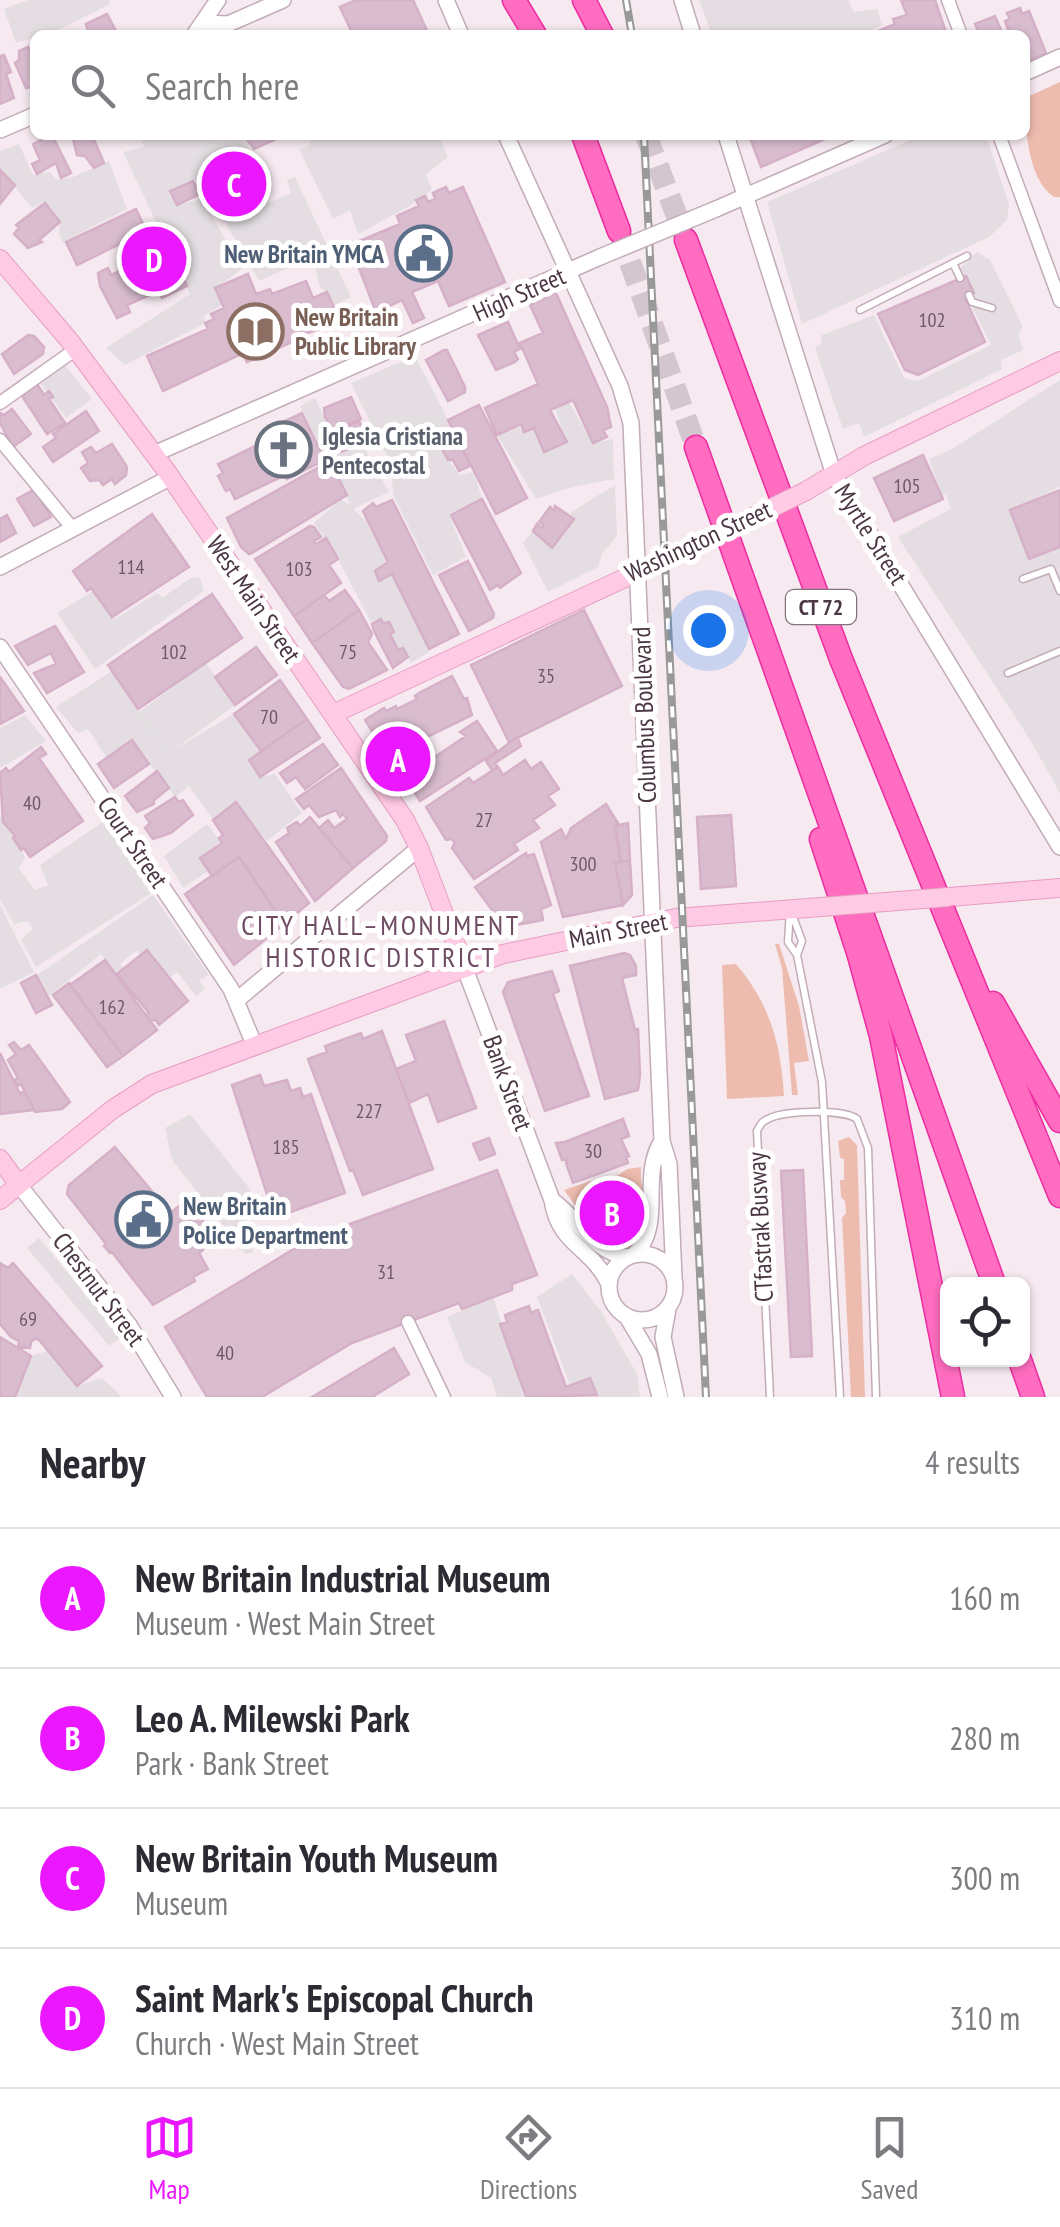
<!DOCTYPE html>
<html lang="en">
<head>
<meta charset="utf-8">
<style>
	body { margin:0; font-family:"PT Sans Narrow",sans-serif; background:#f2f2f3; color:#2b2b33 }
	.controls { position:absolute; right:30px; bottom:30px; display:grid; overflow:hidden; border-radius:15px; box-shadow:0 2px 8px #0004 }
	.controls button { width:90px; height:90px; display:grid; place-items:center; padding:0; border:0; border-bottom:2px solid #e1e1e2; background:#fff; color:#2b2b33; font:50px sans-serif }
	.you { position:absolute; left:708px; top:630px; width:35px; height:35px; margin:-25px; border:8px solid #fff; border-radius:50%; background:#1a73e8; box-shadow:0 0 0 15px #1a73e833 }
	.badge { display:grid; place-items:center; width:65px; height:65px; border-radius:50%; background:#eb18ff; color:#fff; font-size:32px; font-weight:700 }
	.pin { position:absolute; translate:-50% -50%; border:5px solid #fff; box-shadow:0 2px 10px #0006 }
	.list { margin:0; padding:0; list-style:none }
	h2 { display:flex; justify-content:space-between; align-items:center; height:130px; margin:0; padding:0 40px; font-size:42px }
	h2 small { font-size:32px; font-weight:400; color:#7c7c81 }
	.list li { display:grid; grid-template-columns:65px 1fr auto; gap:30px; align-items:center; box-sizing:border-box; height:140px; padding:0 40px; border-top:2px solid #e1e1e2 }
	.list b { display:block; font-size:38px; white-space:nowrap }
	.list p { margin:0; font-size:32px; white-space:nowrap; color:#7c7c81 }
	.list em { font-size:32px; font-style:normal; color:#7c7c81 }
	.icon { flex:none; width:55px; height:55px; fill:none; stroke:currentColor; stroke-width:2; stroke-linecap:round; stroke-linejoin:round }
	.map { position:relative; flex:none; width:1060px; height:1397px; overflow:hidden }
	.search { position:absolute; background:#fff; box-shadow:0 2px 8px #0004; left:30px; right:30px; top:30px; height:110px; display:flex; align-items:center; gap:25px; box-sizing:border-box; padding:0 35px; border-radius:15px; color:#7c7c81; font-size:38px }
	.sheet { height:690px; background:#fff }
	nav { display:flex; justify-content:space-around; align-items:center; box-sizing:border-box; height:140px; border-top:2px solid #e1e1e2; background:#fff; font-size:28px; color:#7c7c81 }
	nav a { display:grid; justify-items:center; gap:5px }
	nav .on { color:#eb18ff }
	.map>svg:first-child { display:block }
	.green { fill:#eebcaf }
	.parking { fill:#e4dee2 }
	.building { fill:#d9bdcf; stroke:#d5b0c7; stroke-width:2.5 }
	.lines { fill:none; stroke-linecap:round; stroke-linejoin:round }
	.motorway-tunnel { stroke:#d4c6ce; stroke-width:22; stroke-dasharray:22 11; stroke-linecap:butt }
	.service-casing { stroke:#c3abb9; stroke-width:9 }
	.minor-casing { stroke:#c3abb9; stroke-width:15 }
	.tertiary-casing { stroke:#c3abb9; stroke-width:18 }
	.secondary-casing { stroke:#e79dc2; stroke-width:20 }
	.motorway-casing { stroke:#ee2ca1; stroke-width:25 }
	.service { stroke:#fff; stroke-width:6 }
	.minor { stroke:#fff; stroke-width:12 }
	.tertiary { stroke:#fff; stroke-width:15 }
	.secondary { stroke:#ffcbe4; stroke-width:18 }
	.motorway { stroke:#ff6cc0; stroke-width:22 }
	.rail-casing { stroke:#999; stroke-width:8 }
	.rail { stroke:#fff; stroke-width:4; stroke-dasharray:11; stroke-linecap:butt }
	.tertiary-bridge-casing { stroke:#c3abb9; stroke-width:18; stroke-linecap:butt }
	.secondary-bridge-casing { stroke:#e79dc2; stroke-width:20; stroke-linecap:butt }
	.tertiary-bridge { stroke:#fff; stroke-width:15 }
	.secondary-bridge { stroke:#ffcbe4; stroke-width:18 }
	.labels { text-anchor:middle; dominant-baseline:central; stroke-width:10; stroke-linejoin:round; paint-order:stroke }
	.number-label { font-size:20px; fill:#6e5867 }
	.shield { fill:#fff; stroke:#81727c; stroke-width:2.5 }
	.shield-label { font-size:22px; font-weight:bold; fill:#4b3644 }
	.service-label { font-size:25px; font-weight:bold; fill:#4e5e75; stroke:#fff; text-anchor:end }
	.street-label { font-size:25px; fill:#4b3644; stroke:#fff }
	.education-label { font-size:25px; font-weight:bold; fill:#785e54; stroke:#fff; text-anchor:start }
	.worship-label { font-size:25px; font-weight:bold; fill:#5b616d; stroke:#fff; text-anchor:start }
	.neighbourhood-label { font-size:28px; letter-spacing:2.5px; fill:#6f4c63; stroke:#fff }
</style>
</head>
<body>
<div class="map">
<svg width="1060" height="1397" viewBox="0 0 1060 1397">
	<rect width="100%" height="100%" fill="#f6eaf0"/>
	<path class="green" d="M1060,82V197H1054C1027,179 1025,126 1025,98Z
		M775,944H779L799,1006L809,1061L794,1063L798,1095H792L782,968Z
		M736,964C770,1004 781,1044 784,1096L727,1099L722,965Z
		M849,1137L857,1145L865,1397H851L842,1218L846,1213L845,1201L841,1197L840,1180H844V1159L840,1158L838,1141Z
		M641,1167C640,1184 646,1209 644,1223C634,1289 578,1209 564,1190L590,1181L608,1182L627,1169Z"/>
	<path class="parking" d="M28,0H109L110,4L60,29L16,43L4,9Z
		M699,0H848L854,12L877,9L882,25L861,35H712Z
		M139,135H250L248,151L169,194L177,205L202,199L242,269L216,288L222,305L204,316L205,323L125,365L106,348L190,294L123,152L144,147Z
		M312,135H438L448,157L426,174L432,190L410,206L358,234L350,210L333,219L299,149L309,146Z
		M922,135H986L1009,205L1007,220L989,237L802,324L767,202Z
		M19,144L33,175L50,172L56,180L73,177L109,161L127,209L63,242L59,234L60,222L44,202L32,208L0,169V151Z
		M295,177L351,297L333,306L324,289L320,288L313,257L259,281L220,213L265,193L269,203L291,193L287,180Z
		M977,252L990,260L1023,327L1018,334L1023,350L1001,360L1002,369L864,437L859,423L843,429L815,348L821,344L822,335L874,315L904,378L918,381L991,345L955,273Z
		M415,356L456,435L441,443L448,460L460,475L474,472L482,499L449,514L466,557L433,575L393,495L391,464L351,383Z
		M64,364L92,399L66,418L40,383Z
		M1060,380V487L1010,510L1029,559L1060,547V793L1029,738L898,537L951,509L946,495L941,494L929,459L952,449Z
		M315,398L341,452L363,445L389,492L353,509L370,525L387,559L378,570L380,580L392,574L429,652L411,663L403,648L398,650L390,634L394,632L389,623L381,619L372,624L336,555L314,523L341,499L351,506L300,406Z
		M569,402L593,443L613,439L614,479L572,487L536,499L497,435L517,425L524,432L534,428L545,452L566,442L555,408Z
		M615,485L617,536L602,554L598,567L548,592L523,543L533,531L552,548L572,522L571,512Z
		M200,577L204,591L95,669L57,613L93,591L115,619L157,593L163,597L191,578Z
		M206,663L235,705L175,749L234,714L261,751L249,761L260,777L275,774L302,813L267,841L236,803L213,820L187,783L188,787L175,797L132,740L107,758L88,729L78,733L56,707L112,671L167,755L139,712Z
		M25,715L46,741L0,768V728Z
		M0,815L25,857L19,868L35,890L48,885L40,865L104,821L153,892L36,967L21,940L33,929L27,921L14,924L0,899Z
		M207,824L221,841L200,858L208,871L183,888L164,856Z
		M153,895L209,975L199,980L205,989L196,996L177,972L169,978L136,951L120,964L126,971L119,976L101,954L49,996L37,975Z
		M0,905L34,972L0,989Z
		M190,1114L250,1189L257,1209L245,1222L253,1252L246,1254L172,1160L165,1128Z
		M39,1238L121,1337L109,1346L27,1248Z
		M572,1274L601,1311L637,1374L640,1397H592L597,1395L590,1378L570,1385L537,1297Z
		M493,1297L514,1362L523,1397H497L491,1378L465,1362L447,1317Z
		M48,1351L77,1386L102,1378L122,1397H15L31,1356Z"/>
	<path class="building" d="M356,0H413L429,35H353L340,7Z
		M901,0H935L947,35H869L895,24L893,19L907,15Z
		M1020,8L1022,14L1029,11L1046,53L1025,62V35H1010L1005,21L1010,19L1007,13Z
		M107,14L118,35H89L86,24Z
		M995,16L1003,35H980L975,24Z
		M28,47L30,51L35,49V86L26,88L15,63L19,60V51Z
		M4,55L11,72L6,74L14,98L0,104V56Z
		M52,135L71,173L61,178L56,163L37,174L32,164L40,160L33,144Z
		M72,135H92L104,163L94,168L85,156L77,155Z
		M285,135L254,149L246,138L250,135Z
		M749,135H834L761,167Z
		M248,162L260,189L220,207L208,180Z
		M0,170L15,185L0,204Z
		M193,181L200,194L177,205L170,191Z
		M446,187L449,193L463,187L505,282L449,306L438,281L412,292L424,318L413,323L402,300L376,312L350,245L400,224L397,216L419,206L416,200L425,196L428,202L435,199L433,193Z
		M45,203L60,222L39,240L42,242L28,248L14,234L19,228L16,225Z
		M136,209L148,234L143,237L144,240L162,232L187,286L162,298L159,291L127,305L130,312L117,318L100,286L98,273L108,268L111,275L133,264L124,242L77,265L66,242Z
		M248,274L256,294L270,289L272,294L306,281L313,298L327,292L339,319L333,325L304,334L303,338L293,339L290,343L247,362L243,353L163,391L147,356L208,329L205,323L214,319L211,314L224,308L215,288Z
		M966,276L974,293L965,298L985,342L918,375L905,370L878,314Z
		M556,293L607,407L611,427L603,430L607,437L593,443L573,400L550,410L567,442L544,452L534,428L524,432L521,424L497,435L485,408L538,384L520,343L543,333L530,305Z
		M508,322L520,349L514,352L518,359L515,362L496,370L478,335Z
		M28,335L34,336L44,347L43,354L14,374L2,354Z
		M444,350H447L465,387V392L448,401L426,360Z
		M37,384L44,395L49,391L53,397L49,399L65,423L47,434L22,396Z
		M351,397L361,419L334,431L325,417L324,408Z
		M479,405L527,498L496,514L448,420Z
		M12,409L31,434L13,447L0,423V413L4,415Z
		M86,411L99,431L53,462L43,447L56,438L53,434Z
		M302,413L325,460L287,479L285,475L235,499L230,489L226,491L218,476L223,473L218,464L268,440L264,431Z
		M359,421L368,440L341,452L332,433Z
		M456,435L470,466L459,471L453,460H448L440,445Z
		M112,444L127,467L126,475L115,484L112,479L103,485L99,480L90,481L81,468L88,463L82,452L91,447L96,453Z
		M923,455L943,499L894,521L874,478Z
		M330,461L347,495L252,553L249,554L241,547L227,518Z
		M35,489L51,517L34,526L17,499Z
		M1060,490V547L1029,559L1010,510Z
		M482,499L521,573L500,588L498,585L490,590L451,515Z
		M392,500L459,634L429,649L392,574L379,581L375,571L388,562L363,511L373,503L376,507Z
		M555,506L574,519L552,548L533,531L537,524L542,528L544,525L539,522L550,507L554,511Z
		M152,514L189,567L112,617L91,588L87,591L73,571Z
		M7,515L16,533L0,542V519Z
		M310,526L314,527L321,537L314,541L316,544L326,538L336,555L338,559L329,565L341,583L294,616L255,559Z
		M468,561L494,614L493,618L469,631L439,575Z
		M345,590L359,610L312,643L294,616L324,595L329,601Z
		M212,594L242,638L138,709L108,665Z
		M359,610L372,634L368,642L387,670L349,689L343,687L312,643Z
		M584,610L622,686L509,742L471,665Z
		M381,619L383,623L389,622L394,632L390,634L398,650L403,648L408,657L393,668L374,631L372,624Z
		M55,626L84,672L47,693L34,673L56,664L51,653L28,665L15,646Z
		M256,647L277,675L235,705L215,677Z
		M452,676L464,699L467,698L472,715L417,742L425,755L401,771L385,749L377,755L373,748L380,744L365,720L384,708L386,711L396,706L397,709L417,699L415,696L419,693Z
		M0,677L24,711L0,724Z
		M280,680L307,719L261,751L234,714Z
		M307,719L320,738L260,777L249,760Z
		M477,721L497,751L420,801L401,771L425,755L429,761L448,748L466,736L460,732Z
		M517,737L521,746L495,763L498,767L492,770L486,761Z
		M132,740L149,764L114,788L98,764Z
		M323,744L338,765L305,789L296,777L287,783L280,773Z
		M41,747L46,754L39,758L83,821L30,857L24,848L21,850L13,838L15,836L3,822L0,773L6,768L9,772Z
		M525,760L531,769L541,762L559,789L548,796L555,805L533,820L539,828L514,844L518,850L474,879L452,848L455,843L452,839L446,840L426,807L469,778L473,783L498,767L503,775Z
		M341,768L387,836L386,841L353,868L319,828L328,820L334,828L347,819L343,814L340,817L336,810L319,817L309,805L304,809L296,799Z
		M157,771L169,788L154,800V804L137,812L125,796Z
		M175,797L179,802L183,800L193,815L171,833L153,839L145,828L150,823L145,816Z
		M236,802L309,903L284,924L239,857L212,876L200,858L222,843L219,838L223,835L213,820Z
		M606,804L619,825L615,826L621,862L615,863L623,905L563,917L541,842L561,829L566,839L571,828Z
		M731,815L736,886L701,889L697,817Z
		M310,817L353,868L315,901L276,842L289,833L287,828L297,822L300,826Z
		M628,823L630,861L621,862L615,826Z
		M526,853L527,856L534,854L551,905L541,909L543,920L511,926L501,922L475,887Z
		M239,857L284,924L234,965L185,894Z
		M630,861L632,895L623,905L615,863Z
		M147,950L188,1001L159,1025L155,1019L151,1022L146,1015L149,1013L117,974Z
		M624,953L630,955L636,966V975L622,978L635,1030L638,1029L640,1075L638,1090L605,1099L570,966Z
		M105,960L157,1030L123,1056L70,985Z
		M552,971L559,991L553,994L589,1096L545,1111L503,992L508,982Z
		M36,975L52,1005L36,1013L21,983Z
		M69,983L123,1056L107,1067L53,995Z
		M444,1021L476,1108L438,1122L428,1094L409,1103L396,1069L416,1061L406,1035Z
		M382,1031L433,1169L363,1195L353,1170L350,1171L308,1059L327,1052L325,1046L361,1033L363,1039Z
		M14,1042L21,1050L29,1045L70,1102L62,1109L35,1112L21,1084L17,1086L14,1080L18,1078L8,1060L16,1054L9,1045Z
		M0,1053L20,1094L24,1091L34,1110L0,1114Z
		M260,1075L264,1086L287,1080L291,1091L300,1088L303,1097L311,1094L345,1193L279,1216L278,1211L273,1213L232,1085Z
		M623,1119L629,1136L621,1139L629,1156L626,1157L628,1163L573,1183L566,1163L567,1159L562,1160L556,1143L565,1142Z
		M489,1138L495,1154L480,1160L473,1144Z
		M115,1147L170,1213L187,1200L207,1226L193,1237L203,1250L199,1253L208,1269L193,1277L195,1281L153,1305L112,1252L110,1253L104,1246L106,1244L67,1194L69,1185Z
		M497,1170L537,1275L512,1284V1290L462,1309L459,1303L352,1343L262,1397H207L165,1327L312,1238Z
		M803,1170L812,1356L791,1357L781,1171Z
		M0,1263L8,1268L13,1263L102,1366L77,1386L40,1341L35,1338L31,1342L30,1348L18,1347L19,1341L11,1337L0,1324Z
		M529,1306L531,1313L538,1310L566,1387L590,1378L597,1395L526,1397L500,1324L507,1322L505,1315Z
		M0,1337L31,1356L15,1397H0Z
		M394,1348L409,1374L372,1397H312Z"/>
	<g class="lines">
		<path class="motorway-tunnel" d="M646,135L686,240
			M619,231L696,447"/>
		<defs>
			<path id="service" d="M953,263L960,278
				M969,295L972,302L992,308
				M860,310L967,256
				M1023,579L1051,569L1060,591
				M1008,673L1060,651
				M790,910L788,942L797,955L822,1082L840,1397
				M792,914L802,941L797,955
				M770,1397L757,1131C761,1124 761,1122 768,1119C783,1110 843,1109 857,1119L868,1148L876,1397"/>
			<path id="minor" d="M948,0L961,35
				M999,135L1060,301
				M0,403L76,349
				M0,440L73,529
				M408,1322L444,1397"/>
			<path id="tertiary" d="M446,0L461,35
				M682,0L693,35
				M205,23L228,24L283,0
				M194,35L218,0
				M1025,73L1060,57
				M0,130L35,115
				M506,135L620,386L631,423L662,1141L669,1164L674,1277
				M726,135L834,475L1060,847
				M716,209L885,135
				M154,454L600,257
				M0,567L171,477
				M0,647L231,989L254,1044
				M464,966L552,1200C559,1246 591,1246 609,1284
				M237,1000L419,848
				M19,1185L129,1325L173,1397
				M552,1200C577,1218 595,1253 627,1257
				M609 1287a33 33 0 1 1 66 0a33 33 0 1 1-66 0Z
				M634,1255C665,1225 639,1176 662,1141
				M668,1309L663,1337L676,1397
				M627,1317L649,1354L660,1397"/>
			<path id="secondary" d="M0,259L69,340L165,469L405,820L419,848L464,966
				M806,491L864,456L1060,361
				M333,714L702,542
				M949,897L1060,888
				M0,1159L19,1185
				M0,1200L113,1109L152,1084L503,954L676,918L808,908"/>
			<path id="motorway" d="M514,0L535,35
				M584,0L602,35
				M583,135L619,231
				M686,240L841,659L1060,1196
				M696,447L994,1284
				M821,839L858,952L881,1036L953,1397
				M993,1003L1060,1121
				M1020,1360L1033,1397"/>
		</defs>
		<use href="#service" class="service-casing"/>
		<use href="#minor" class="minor-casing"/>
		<use href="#tertiary" class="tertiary-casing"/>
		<use href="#secondary" class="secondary-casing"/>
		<use href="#motorway" class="motorway-casing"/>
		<use href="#service" class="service"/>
		<use href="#minor" class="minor"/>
		<use href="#tertiary" class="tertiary"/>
		<use href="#secondary" class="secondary"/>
		<use href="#motorway" class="motorway"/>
		<defs>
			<path id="rail" d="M626,0L632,35
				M644,135L706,1397"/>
		</defs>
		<use href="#rail" class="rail-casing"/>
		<use href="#rail" class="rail"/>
		<defs>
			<path id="tertiary-bridge" d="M600,257L716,209"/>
			<path id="secondary-bridge" d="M702,542L806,491
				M808,908L949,897"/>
		</defs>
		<use href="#tertiary-bridge" class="tertiary-bridge-casing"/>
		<use href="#secondary-bridge" class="secondary-bridge-casing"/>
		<use href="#tertiary-bridge" class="tertiary-bridge"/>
		<use href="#secondary-bridge" class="secondary-bridge"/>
	</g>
	<defs>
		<symbol id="civic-ring" viewBox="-11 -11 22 22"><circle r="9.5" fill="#fff" stroke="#5c6f8a" stroke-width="1.5"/><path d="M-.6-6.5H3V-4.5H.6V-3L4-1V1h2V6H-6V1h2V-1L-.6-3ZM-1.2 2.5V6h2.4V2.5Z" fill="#5c6f8a"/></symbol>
		<symbol id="library-ring" viewBox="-11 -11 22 22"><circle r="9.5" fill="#fff" stroke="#8d6e63" stroke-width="1.5"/><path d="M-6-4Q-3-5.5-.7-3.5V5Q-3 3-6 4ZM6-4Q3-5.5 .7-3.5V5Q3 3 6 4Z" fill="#8d6e63"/></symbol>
		<symbol id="church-ring" viewBox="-11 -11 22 22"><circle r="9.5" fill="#fff" stroke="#6b7280" stroke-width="1.5"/><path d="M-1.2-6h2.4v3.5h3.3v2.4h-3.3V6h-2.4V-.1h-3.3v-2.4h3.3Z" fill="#6b7280"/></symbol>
	</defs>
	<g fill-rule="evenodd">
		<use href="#civic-ring" x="392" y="222" width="63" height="63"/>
		<use href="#library-ring" x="224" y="300" width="63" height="63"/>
		<use href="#church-ring" x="252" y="418" width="63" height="63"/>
		<use href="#civic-ring" x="112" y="1188" width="63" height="63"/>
	</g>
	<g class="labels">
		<g class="number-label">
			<text x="932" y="320">102</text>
			<text x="907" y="486">105</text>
			<text x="131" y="567">114</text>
			<text x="299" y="569">103</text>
			<text x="174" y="652">102</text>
			<text x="348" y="652">75</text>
			<text x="546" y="676">35</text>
			<text x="269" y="717">70</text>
			<text x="32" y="803">40</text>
			<text x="484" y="820">27</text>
			<text x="583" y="864">300</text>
			<text x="112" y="1007">162</text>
			<text x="369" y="1111">227</text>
			<text x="286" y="1147">185</text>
			<text x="593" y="1151">30</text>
			<text x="386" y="1272">31</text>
			<text x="28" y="1319">69</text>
			<text x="225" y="1353">40</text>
		</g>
		<rect class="shield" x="786" y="590" width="70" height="34" rx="8"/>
		<g class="shield-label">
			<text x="821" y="607">CT 72</text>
		</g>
		<g class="service-label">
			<text x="384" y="254">New Britain YMCA</text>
			<text x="183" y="1206" text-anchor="start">New Britain<tspan x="183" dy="29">Police Department</tspan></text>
		</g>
		<g class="street-label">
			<text transform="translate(519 294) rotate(-24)">High Street</text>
			<text transform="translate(871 534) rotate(58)">Myrtle Street</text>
			<text transform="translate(698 541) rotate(-25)">Washington Street</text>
			<text transform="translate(254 599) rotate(56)">West Main Street</text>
			<text transform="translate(644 715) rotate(-92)">Columbus Boulevard</text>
			<text transform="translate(133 842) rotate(56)">Court Street</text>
			<text transform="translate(618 930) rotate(-11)">Main Street</text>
			<text transform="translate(508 1083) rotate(70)">Bank Street</text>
			<text transform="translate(760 1227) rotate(-93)">CTfastrak Busway</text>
			<text transform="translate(99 1289) rotate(53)">Chestnut Street</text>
		</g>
		<g class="education-label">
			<text x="295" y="317">New Britain<tspan x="295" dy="29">Public Library</tspan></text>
		</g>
		<g class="worship-label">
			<text x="322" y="436">Iglesia Cristiana<tspan x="322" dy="29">Pentecostal</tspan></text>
		</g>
		<g class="neighbourhood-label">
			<text x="381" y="924">CITY HALL–MONUMENT<tspan x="381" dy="32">HISTORIC DISTRICT</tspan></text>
		</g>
	</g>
</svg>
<div class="controls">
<button><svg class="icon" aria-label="locate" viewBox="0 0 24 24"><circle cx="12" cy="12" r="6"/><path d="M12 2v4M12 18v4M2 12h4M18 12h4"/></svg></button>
</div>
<div class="you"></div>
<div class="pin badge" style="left:398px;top:759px">A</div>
<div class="pin badge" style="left:612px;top:1213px">B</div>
<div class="pin badge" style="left:234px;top:184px">C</div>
<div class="pin badge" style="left:154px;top:259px">D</div>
<div class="search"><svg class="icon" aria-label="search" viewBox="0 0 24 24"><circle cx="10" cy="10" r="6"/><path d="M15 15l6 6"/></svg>Search here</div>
</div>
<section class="sheet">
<h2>Nearby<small>4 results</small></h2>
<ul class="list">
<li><span class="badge">A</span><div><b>New Britain Industrial Museum</b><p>Museum · West Main Street</p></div><em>160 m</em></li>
<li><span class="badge">B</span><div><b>Leo A. Milewski Park</b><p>Park · Bank Street</p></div><em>280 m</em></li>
<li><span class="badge">C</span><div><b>New Britain Youth Museum</b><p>Museum</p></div><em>300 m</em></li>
<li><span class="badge">D</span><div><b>Saint Mark's Episcopal Church</b><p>Church · West Main Street</p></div><em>310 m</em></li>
</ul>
</section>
<nav>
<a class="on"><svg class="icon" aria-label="map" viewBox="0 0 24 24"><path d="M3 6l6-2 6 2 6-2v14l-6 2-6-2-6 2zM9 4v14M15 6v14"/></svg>Map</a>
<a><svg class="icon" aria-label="directions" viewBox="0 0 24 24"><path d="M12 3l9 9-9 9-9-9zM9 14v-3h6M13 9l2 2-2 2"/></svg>Directions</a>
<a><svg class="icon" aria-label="saved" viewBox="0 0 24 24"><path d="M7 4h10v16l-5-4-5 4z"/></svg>Saved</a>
</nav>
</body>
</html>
